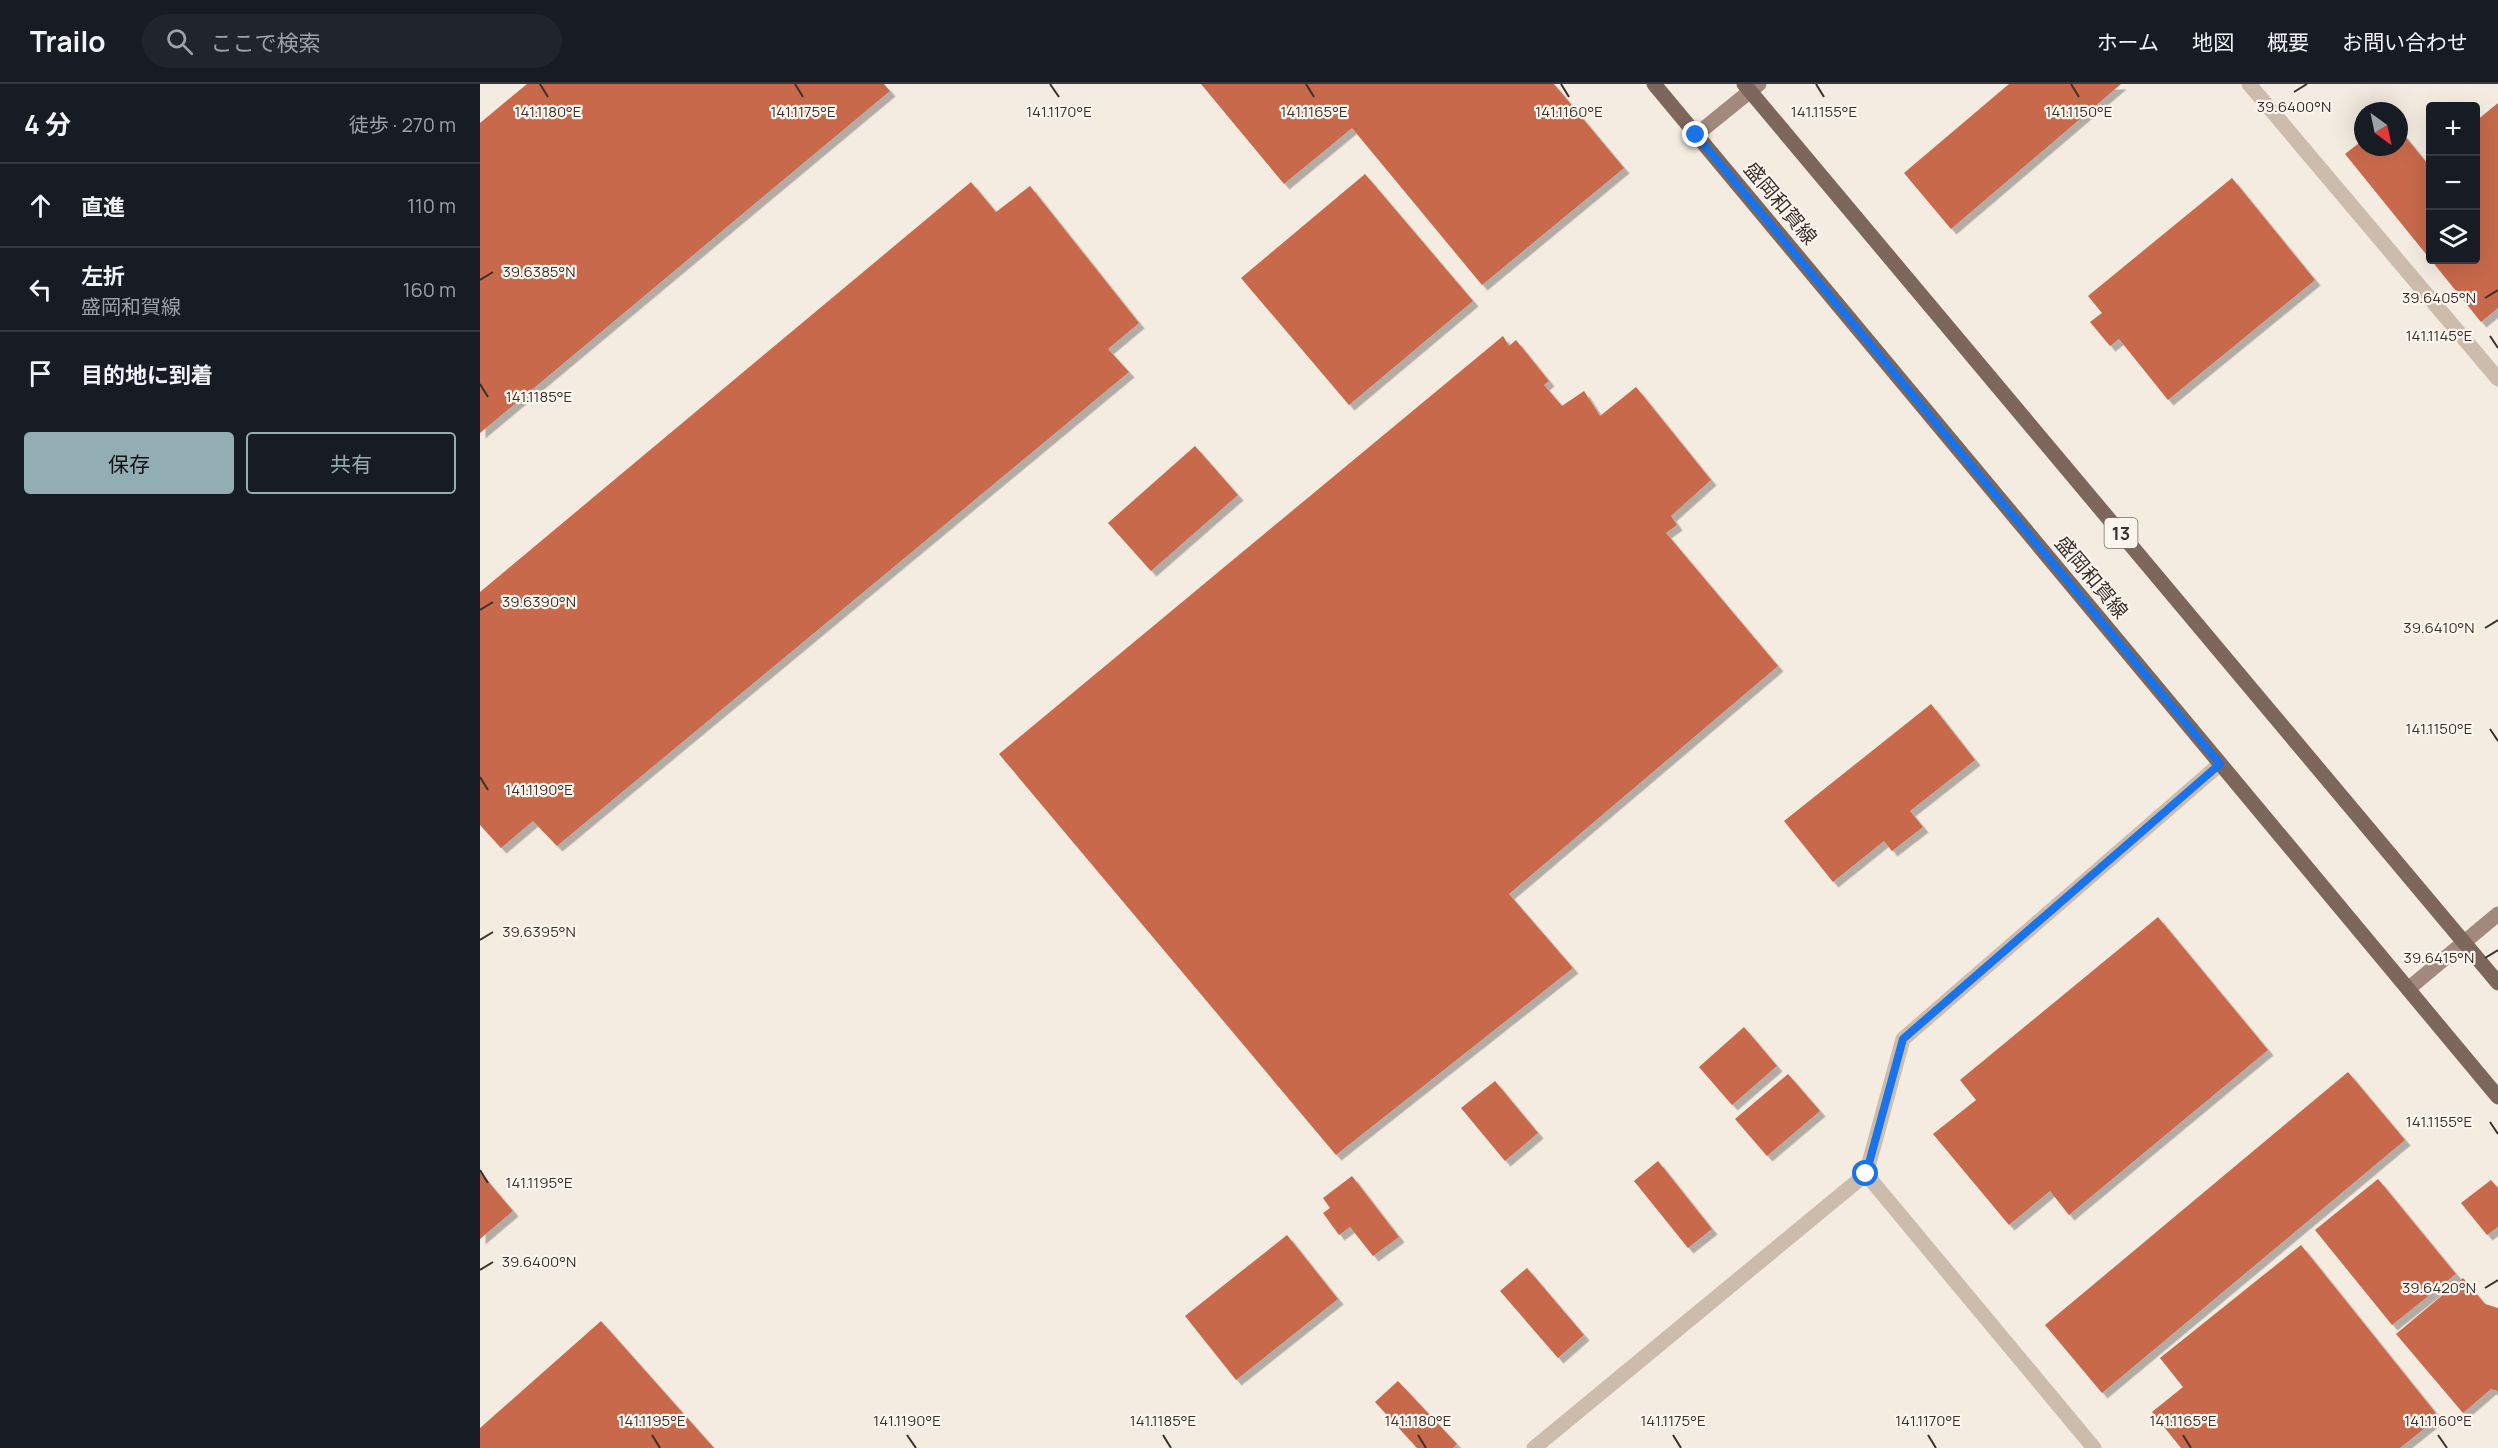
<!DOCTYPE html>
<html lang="ja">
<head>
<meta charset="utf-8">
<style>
	body { margin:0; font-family:Manrope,"Noto Sans JP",sans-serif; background:#20242c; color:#f1f3f6 }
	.controls { position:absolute; right:18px; top:18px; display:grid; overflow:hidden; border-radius:6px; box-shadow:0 6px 24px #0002 }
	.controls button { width:54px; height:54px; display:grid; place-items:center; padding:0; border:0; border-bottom:2px solid #363941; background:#171b24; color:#f1f3f6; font:30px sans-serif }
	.compass { position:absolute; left:1874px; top:18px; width:54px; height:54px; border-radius:50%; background:#171b24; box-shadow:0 6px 24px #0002; rotate:147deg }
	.stop { position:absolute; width:18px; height:18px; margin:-14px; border:4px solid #1a73e8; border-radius:50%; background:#fff }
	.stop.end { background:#1a73e8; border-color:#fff; box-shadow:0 2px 6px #0008 }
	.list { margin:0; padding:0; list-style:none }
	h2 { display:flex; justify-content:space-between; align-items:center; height:78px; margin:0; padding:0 24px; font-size:26px }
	h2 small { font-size:20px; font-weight:400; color:#9ea1a6 }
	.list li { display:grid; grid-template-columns:39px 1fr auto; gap:18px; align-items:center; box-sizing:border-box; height:84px; padding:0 24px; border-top:2px solid #363941 }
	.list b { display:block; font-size:22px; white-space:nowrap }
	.list p { margin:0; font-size:20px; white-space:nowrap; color:#9ea1a6 }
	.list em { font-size:20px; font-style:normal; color:#9ea1a6 }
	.actions { display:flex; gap:12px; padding:18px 24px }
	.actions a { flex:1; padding:14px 0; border:2px solid #92aeb2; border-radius:6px; text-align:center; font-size:21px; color:#92aeb2 }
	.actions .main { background:#92aeb2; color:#111 }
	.icon { flex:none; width:33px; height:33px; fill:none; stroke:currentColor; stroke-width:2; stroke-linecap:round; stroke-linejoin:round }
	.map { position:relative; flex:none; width:2018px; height:1364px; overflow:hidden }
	header { display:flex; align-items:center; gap:36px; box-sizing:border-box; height:84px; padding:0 30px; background:#171b24; border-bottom:2px solid #363941 }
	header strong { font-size:28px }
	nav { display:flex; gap:33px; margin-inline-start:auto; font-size:21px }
	.search { width:420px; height:54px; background:#20242c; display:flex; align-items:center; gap:15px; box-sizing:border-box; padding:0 21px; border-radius:33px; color:#9ea1a6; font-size:22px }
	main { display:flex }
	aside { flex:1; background:#171b24 }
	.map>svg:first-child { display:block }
	.building { fill:#c8694b; filter:url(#shadow) }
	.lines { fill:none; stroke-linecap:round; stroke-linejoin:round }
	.street { stroke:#cdbbac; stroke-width:15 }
	.secondary { stroke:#a18a7d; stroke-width:15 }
	.primary { stroke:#7d675c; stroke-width:15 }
	.route { stroke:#1a73e8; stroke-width:8 }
	.ticks { fill:none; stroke:#3b302b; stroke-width:2 }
	.labels { text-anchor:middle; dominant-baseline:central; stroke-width:4.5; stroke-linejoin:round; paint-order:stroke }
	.shield { fill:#fbf5ee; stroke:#756b66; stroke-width:1.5 }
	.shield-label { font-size:18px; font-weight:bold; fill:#3b302b }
	.street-label { font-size:20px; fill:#3b302b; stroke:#fbf5ee }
	.ticks-label { font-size:15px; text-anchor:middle; fill:#3b302b; stroke:#fbf5ee; stroke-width:4.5; stroke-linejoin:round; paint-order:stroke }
</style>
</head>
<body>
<header>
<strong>Trailo</strong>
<div class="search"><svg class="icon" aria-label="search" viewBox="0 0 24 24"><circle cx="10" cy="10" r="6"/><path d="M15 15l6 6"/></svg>ここで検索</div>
<nav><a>ホーム</a><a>地図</a><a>概要</a><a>お問い合わせ</a></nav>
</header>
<main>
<aside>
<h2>4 分<small>徒歩 · 270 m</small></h2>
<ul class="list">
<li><svg class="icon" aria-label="ahead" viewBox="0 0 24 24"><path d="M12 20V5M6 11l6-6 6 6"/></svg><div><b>直進</b></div><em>110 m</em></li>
<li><svg class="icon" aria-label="left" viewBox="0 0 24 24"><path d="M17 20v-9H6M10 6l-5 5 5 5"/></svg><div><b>左折</b><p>盛岡和賀線</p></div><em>160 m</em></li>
<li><svg class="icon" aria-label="arrive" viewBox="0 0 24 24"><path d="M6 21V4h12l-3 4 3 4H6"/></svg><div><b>目的地に到着</b></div></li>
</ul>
<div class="actions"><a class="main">保存</a><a>共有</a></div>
</aside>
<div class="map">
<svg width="2018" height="1364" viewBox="0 0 2018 1364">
	<defs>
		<filter id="shadow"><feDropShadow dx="5.5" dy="5.5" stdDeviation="0" flood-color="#0004"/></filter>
	</defs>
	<rect width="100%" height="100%" fill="#f4ebe1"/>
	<path class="building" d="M47,0H404L410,7L0,349V39Z
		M721,0H1074L1144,84L1002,201L872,44L804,100Z
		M1529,0H1641L1471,145L1424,89Z
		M2018,19V224L2001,238L1951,176H1996V37Z
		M1919,45L1946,78L1950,74V175L1865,70L1883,56V63H1919Z
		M885,90L993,217L869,321L761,194Z
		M1752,94L1835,196L1688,316L1639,255L1630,262L1610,238L1622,229L1608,212Z
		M491,98L516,128L550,102L659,239L628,265L649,288L77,762L53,737L21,764L0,741V508Z
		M1023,252L1029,262L1036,256L1069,297L1064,301L1082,322L1104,307L1120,332L1156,303L1231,396L1191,432L1197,441L1186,449L1298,582L1029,810L1093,884L856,1071L519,670Z
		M715,362L758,411L671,487L628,439Z
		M1451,620L1495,676L1430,727L1443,743L1412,767L1404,757L1353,798L1304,737Z
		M1678,833L1788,966L1589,1131L1570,1107L1529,1141L1453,1050L1496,1016L1480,996Z
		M1264,943L1297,982L1252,1021L1219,983Z
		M1868,988L1925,1056L1622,1309L1565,1241Z
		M1308,990L1340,1027L1287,1072L1255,1035Z
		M1015,997L1058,1049L1025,1077L981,1024Z
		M1178,1077L1232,1145L1208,1164L1154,1097Z
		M0,1088L33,1127L0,1155Z
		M872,1092L919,1153L893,1172L870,1143L859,1151L843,1129L850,1124L843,1114Z
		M1898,1095L1976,1190L1912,1241L1835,1146Z
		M2011,1096L2018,1104V1143L2007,1151L1981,1119Z
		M807,1151L858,1215L756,1296L705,1232Z
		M1821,1161L1959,1333L1920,1364H1701L1672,1328L1703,1303L1680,1274Z
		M1047,1184L1104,1251L1078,1274L1020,1207Z
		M1983,1194L2005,1220L2018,1224V1307L2011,1305L1983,1329L1916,1250Z
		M121,1237L234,1364H0V1344Z
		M918,1297L977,1360L973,1364H937L895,1318Z"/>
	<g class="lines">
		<path class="street" d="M1769,0L2018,295
			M1386,1090L1423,955L1740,680
			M1054,1364L1386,1090L1614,1364"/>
		<path class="secondary" d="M1216,51L1279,0
			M1928,905L2018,830"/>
		<path class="primary" d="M1174,0L2018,1013
			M1264,0L2018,899"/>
	</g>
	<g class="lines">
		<path class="route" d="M1216,51L1740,680L1423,955L1386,1090"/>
	</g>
	<path class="ticks" d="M60,0L68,13M315,0L323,13M570,0L579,13M826,0L834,13M1081,0L1089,13M1336,0L1344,13M1591,0L1599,13M1814,8L1827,0M0,196L13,188M2005,214L2018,206M2010,252L2018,264M0,300L8,313M0,526L13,518M2005,544L2018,536M2010,645L2018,657M0,693L8,706M0,856L13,848M2005,874L2018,866M2010,1038L2018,1050M0,1086L8,1099M0,1186L13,1178M2005,1204L2018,1196M172,1351L180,1364M427,1351L436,1364M683,1351L691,1364M938,1351L946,1364M1193,1351L1201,1364M1448,1351L1456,1364M1703,1351L1711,1364M1958,1351L1967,1364"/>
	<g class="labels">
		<rect class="shield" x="1624.5" y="434" width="33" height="30" rx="4.5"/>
		<g class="shield-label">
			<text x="1641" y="449">13</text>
		</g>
		<g class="street-label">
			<text transform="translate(1301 119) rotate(50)">盛岡和賀線</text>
			<text transform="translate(1612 493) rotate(50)">盛岡和賀線</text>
		</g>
	</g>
	<g class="ticks-label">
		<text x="1814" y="28">39.6400°N</text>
		<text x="323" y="33">141.1175°E</text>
		<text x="834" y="33">141.1165°E</text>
		<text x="1344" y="33">141.1155°E</text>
		<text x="1599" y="33">141.1150°E</text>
		<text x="68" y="33">141.1180°E</text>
		<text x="579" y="33">141.1170°E</text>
		<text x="1089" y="33">141.1160°E</text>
		<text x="59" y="193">39.6385°N</text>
		<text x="1959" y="219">39.6405°N</text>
		<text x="1959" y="257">141.1145°E</text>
		<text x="59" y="318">141.1185°E</text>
		<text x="59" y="523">39.6390°N</text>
		<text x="1959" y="549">39.6410°N</text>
		<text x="1959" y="650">141.1150°E</text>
		<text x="59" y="711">141.1190°E</text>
		<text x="59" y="853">39.6395°N</text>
		<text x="1959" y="879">39.6415°N</text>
		<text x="1959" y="1043">141.1155°E</text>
		<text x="59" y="1104">141.1195°E</text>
		<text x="59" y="1183">39.6400°N</text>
		<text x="1959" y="1209">39.6420°N</text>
		<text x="172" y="1342">141.1195°E</text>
		<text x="427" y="1342">141.1190°E</text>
		<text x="683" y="1342">141.1185°E</text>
		<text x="938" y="1342">141.1180°E</text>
		<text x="1193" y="1342">141.1175°E</text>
		<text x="1448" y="1342">141.1170°E</text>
		<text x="1703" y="1342">141.1165°E</text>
		<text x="1958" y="1342">141.1160°E</text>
	</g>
</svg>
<div class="controls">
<button>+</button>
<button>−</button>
<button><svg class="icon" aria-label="layers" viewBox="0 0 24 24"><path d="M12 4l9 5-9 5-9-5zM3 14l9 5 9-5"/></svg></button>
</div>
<svg class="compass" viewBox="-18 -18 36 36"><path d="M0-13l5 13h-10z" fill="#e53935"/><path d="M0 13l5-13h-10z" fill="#9ea1a6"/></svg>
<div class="stop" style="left:1386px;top:1090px"></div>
<div class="stop end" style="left:1216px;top:51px"></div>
</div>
</main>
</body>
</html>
